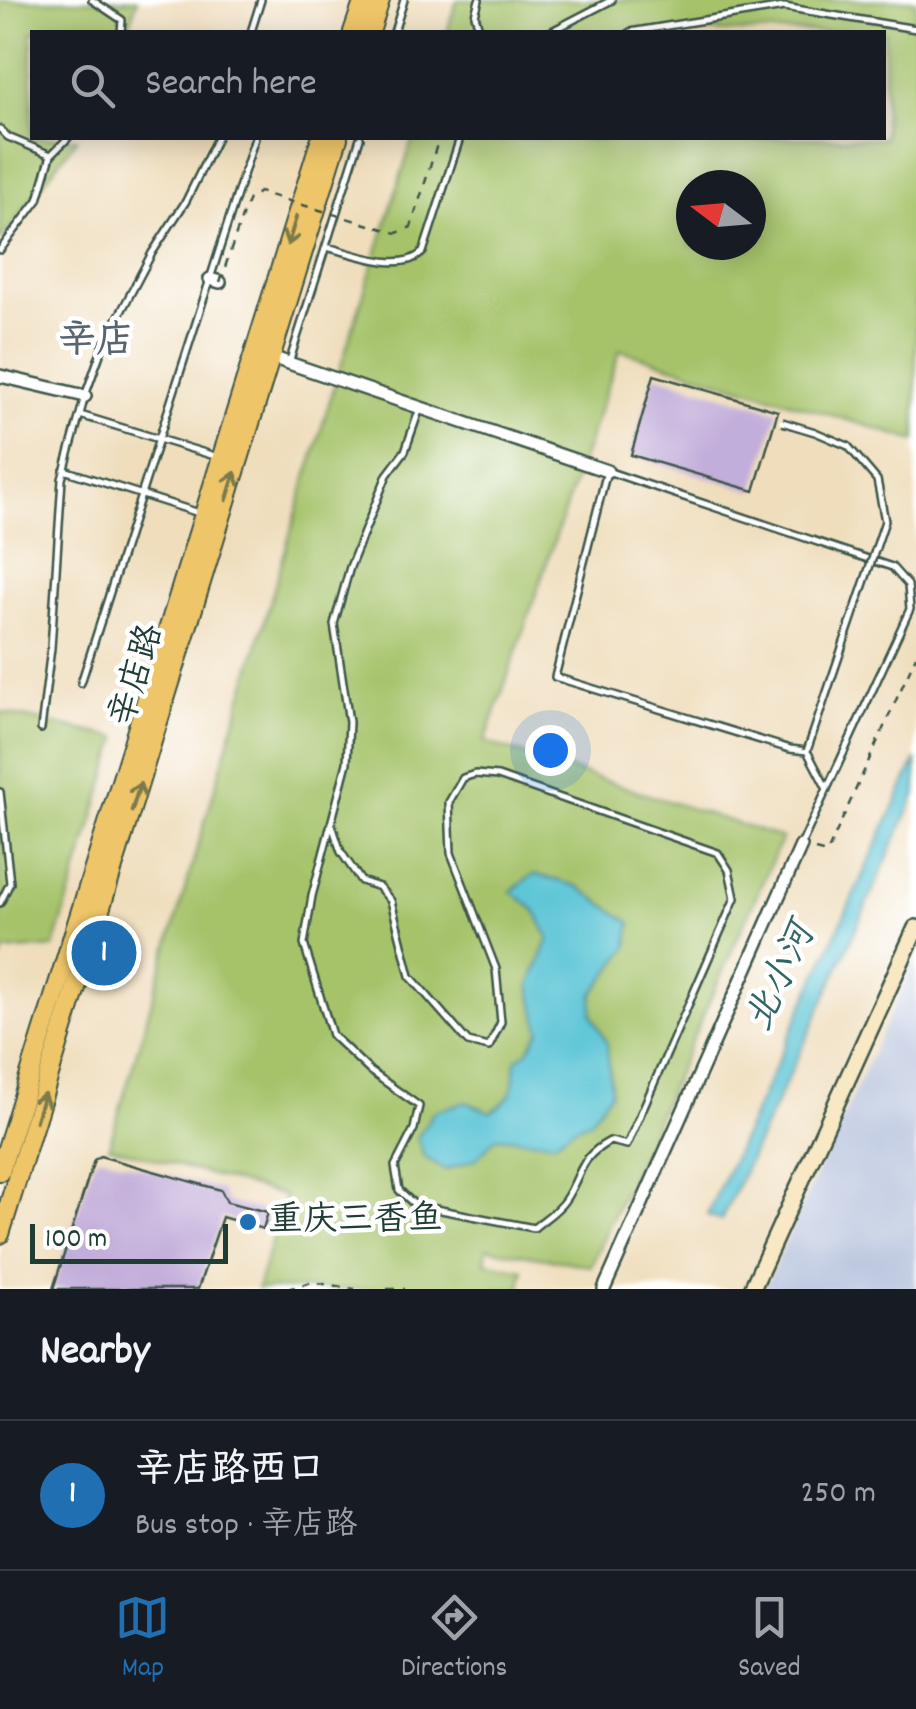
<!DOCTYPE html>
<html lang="en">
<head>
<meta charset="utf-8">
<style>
	body { margin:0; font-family:Dekko,"LXGW WenKai TC",sans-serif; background:#242831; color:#f1f3f6 }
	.compass { position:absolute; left:676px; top:170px; width:90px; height:90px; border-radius:50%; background:#171b24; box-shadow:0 5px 25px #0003; rotate:286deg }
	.scale { position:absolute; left:30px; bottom:25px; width:198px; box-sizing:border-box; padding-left:10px; border:5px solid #1f3d34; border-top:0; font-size:28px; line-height:35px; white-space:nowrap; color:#1f3d34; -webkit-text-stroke:8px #fff; paint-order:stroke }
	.you { position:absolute; left:550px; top:750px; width:35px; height:35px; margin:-25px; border:8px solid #fff; border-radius:50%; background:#1a73e8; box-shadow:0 0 0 15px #1a73e833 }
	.badge { display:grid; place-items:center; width:65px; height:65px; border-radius:50%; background:#1f6fb2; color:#fff; font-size:32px; font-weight:700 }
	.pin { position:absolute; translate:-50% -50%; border:5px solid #fff; box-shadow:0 2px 10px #0006 }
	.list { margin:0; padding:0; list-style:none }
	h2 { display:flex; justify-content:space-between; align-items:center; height:130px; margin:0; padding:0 40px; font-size:42px }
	h2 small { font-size:32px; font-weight:400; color:#9ea1a6 }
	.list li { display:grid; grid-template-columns:65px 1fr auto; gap:30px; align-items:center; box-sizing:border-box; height:150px; padding:0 40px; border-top:2px solid #363941 }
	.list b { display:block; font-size:38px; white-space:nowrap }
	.list p { margin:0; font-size:32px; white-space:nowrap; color:#9ea1a6 }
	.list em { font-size:32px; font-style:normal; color:#9ea1a6 }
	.icon { flex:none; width:55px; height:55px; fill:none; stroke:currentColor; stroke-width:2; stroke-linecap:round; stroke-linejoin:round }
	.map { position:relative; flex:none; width:916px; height:1289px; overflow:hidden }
	.search { position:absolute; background:#171b24; box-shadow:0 5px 25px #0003; left:30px; right:30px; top:30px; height:110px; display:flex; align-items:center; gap:25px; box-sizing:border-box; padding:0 35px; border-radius:0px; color:#9ea1a6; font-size:38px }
	.sheet { height:280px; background:#171b24 }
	nav { display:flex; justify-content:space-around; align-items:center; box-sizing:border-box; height:140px; border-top:2px solid #363941; background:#171b24; font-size:28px; color:#9ea1a6 }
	nav a { display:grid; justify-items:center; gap:5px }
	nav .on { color:#1f6fb2 }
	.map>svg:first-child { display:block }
	.industrial { fill:#b9c5de }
	.green { fill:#a6c36b; stroke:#628050; stroke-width:2.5; fill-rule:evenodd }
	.water { fill:#5ac4d5; stroke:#3c8084; stroke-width:2.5 }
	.building { fill:#c2aeda }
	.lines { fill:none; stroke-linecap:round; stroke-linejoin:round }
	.lane-casing { stroke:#3e5548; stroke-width:10 }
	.street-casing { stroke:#3e5548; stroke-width:16 }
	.secondary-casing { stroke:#3e5548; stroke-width:20 }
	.primary-casing { stroke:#3e5548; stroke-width:22 }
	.path { stroke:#3e5548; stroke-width:2.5; stroke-dasharray:8 8; stroke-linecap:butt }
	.lane { stroke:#fff; stroke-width:5 }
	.street { stroke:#fff; stroke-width:11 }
	.secondary { stroke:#f8e8c3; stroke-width:15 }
	.primary { stroke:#eec569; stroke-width:18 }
	.lane-bridge-casing { stroke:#3e5548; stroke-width:10; stroke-linecap:butt }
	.path-bridge { stroke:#3e5548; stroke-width:2.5; stroke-dasharray:8 8; stroke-linecap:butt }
	.lane-bridge { stroke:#fff; stroke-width:5 }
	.oneway { stroke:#7c7a4c }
	.poi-dot { fill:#1f6fb2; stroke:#fff; stroke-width:4 }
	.labels { text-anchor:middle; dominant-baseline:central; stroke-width:9; stroke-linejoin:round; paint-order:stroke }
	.street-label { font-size:35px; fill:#1f3d34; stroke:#fff }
	.poi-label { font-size:35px; fill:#1f3d34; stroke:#fff; text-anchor:start }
	.neighbourhood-label { font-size:38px; font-weight:bold; fill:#58656e; stroke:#fff }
	.water-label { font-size:38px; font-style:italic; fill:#316664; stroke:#fff }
</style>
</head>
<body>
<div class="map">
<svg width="916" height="1289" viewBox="0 0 916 1289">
	<rect width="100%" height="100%" fill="#fff"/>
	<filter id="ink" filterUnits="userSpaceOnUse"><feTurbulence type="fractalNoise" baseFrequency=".01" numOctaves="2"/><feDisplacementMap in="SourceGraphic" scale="20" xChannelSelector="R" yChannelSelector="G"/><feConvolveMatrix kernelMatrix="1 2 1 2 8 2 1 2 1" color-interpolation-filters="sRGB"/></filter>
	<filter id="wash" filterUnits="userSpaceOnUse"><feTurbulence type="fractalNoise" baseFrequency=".0048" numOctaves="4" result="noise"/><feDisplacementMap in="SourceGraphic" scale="40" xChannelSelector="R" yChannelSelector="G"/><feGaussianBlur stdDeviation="2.25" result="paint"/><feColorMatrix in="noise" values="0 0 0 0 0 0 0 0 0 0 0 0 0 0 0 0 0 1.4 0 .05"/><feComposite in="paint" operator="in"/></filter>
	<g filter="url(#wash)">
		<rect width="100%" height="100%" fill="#efddbb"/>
		<path class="industrial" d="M916,958V1289H764Z"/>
		<path class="green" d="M0,0H137L128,32H32V138H77L0,241Z
			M457,0H916V441L620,350L485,742L782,838L591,1266L487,1248L485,1262L523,1270L520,1289H257L285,1196L109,1146L329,403L413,138H884V32H447ZM691,185H751V245H691Z
			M0,712L118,738L54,947L4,951L0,962Z"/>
		<path class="water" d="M916,759V794L812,1027L721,1220L707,1215Z
			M534,874L577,886L631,923L628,947L593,994L592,1014L607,1043L611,1092L590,1121L575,1127L554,1142L497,1137L476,1159L446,1170L424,1157L417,1138L434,1111L466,1102L491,1112C515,1097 514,1086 516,1060L527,1052L540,1031L530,986L549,938L534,909L511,891Z"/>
		<g id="blocks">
			<path class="building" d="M654,375L778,411L754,491L631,455Z
				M100,1156L221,1190L227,1202L268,1212L263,1229L222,1217L198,1289H53L94,1160Z"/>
		</g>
	</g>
	<g filter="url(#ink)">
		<use href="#blocks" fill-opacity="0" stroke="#3e5548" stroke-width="2.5"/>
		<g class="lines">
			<defs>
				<path id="lane" d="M92,0L122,20L121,32
					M479,0L475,15L480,32
					M251,32L261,0
					M394,32L404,0
					M550,32L612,0
					M630,32L784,7L916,29
					M0,129L8,137L51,155
					M326,247C353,253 401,274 423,252L460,138
					M0,250L38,200L51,155L68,138
					M290,360L360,138
					M80,415L218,457
					M64,470L199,513
					M81,683L255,138
					M41,729L51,648L62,479L85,396L103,346L152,253L186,201L217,138
					M0,792L10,883L0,903
					M332,825L341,852L361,881L379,887L391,901L410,976L468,1042L489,1047L501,1022L496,969L451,853L449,802L463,778L475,774L498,776L718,853L729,870L735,898L627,1145L610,1141C578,1158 583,1173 565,1200C558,1211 543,1220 534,1228L415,1205L399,1190L395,1166L414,1129L419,1106L370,1071L332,1035L304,944L312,896L347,763L349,722L334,624L350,567L387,475L405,451L420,408
					M802,843L910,609L908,585L892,567L607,471L555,677L790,749L807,751L827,789"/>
				<path id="street" d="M210,279L220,282
					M268,356L607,471
					M0,376L85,396
					M604,1289L801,846"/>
				<path id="secondary" d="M752,1289L916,928"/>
				<path id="primary" d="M353,32L364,0
					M370,32L380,0
					M0,1171L321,138
					M0,1234L338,138"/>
			</defs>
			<use href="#lane" class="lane-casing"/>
			<use href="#street" class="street-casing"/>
			<use href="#secondary" class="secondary-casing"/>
			<use href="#primary" class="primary-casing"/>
			<path class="path" d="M815,850L827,853L916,656
				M287,1289L312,1282L355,1289
				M387,1289H405"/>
			<use href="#lane" class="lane"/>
			<use href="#street" class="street"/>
			<use href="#secondary" class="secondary"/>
			<use href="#primary" class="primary"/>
			<defs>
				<path id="lane-bridge" d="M782,422L815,432L848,446L877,480L885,521L807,751"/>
			</defs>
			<use href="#lane-bridge" class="lane-bridge-casing"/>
			<path class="path-bridge" d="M220,282L245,208L249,199L259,192L397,233L411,227L439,138"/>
			<use href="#lane-bridge" class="lane-bridge"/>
		</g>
		<defs><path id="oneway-shaft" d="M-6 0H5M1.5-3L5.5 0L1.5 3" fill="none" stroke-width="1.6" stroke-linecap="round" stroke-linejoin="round" transform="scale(2.5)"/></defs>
		<g class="oneway">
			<use href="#oneway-shaft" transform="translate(292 231) rotate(107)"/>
			<use href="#oneway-shaft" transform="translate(231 486) rotate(-73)"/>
			<use href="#oneway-shaft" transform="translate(136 797) rotate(-73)"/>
			<use href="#oneway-shaft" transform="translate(40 1107) rotate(-73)"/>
		</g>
	</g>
	<circle class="poi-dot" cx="248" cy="1222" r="10"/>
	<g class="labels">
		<g class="street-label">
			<text transform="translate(139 676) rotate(-73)">辛店路</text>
		</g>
		<g class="poi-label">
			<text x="268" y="1222">重庆三香鱼</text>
		</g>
		<g class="neighbourhood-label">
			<text x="96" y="343">辛店</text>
		</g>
		<g class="water-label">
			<text transform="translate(783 978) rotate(-65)">北小河</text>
		</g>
	</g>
</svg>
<svg class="compass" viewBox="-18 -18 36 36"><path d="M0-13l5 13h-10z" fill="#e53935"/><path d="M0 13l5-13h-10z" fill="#9ea1a6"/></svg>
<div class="scale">100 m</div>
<div class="you"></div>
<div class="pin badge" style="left:104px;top:953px">1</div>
<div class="search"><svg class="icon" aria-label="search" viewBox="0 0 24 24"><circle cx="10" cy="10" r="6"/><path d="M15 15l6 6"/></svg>Search here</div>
</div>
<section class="sheet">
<h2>Nearby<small></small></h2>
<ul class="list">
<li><span class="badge">1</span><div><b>辛店路西口</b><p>Bus stop · 辛店路</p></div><em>250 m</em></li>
</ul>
</section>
<nav>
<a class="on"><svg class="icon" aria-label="map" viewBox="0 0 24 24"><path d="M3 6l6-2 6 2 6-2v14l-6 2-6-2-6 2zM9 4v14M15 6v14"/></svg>Map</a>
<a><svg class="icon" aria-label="directions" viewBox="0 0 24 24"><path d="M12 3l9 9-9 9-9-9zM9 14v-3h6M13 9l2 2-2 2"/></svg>Directions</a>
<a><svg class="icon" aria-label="saved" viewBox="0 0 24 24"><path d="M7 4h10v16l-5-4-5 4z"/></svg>Saved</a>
</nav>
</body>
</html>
